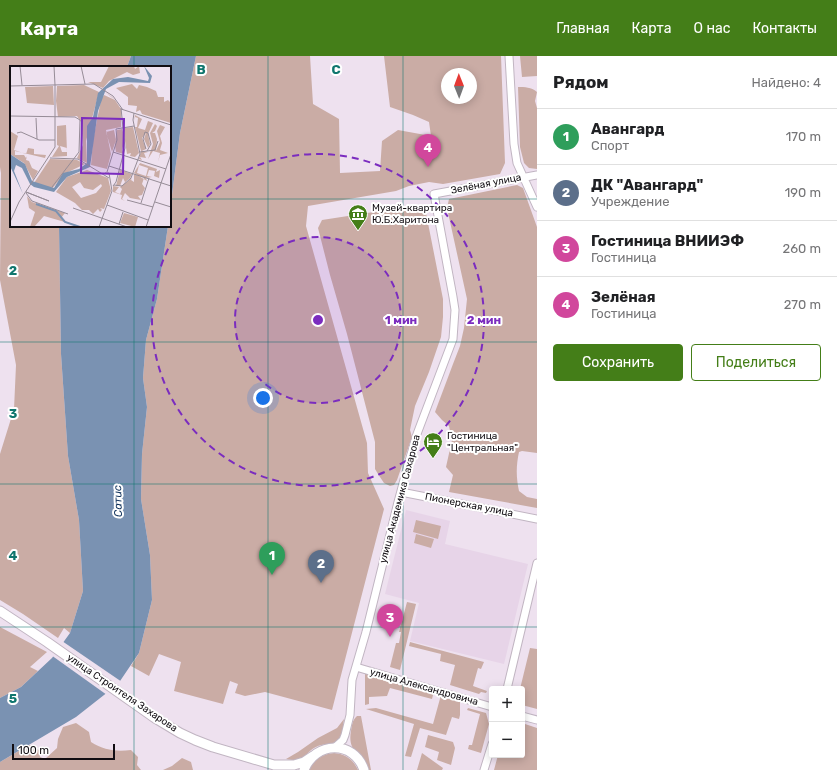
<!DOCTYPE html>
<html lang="ru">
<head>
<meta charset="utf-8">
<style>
	body { margin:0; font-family:Rubik,sans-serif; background:#f6f6f6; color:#202124 }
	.controls { position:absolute; right:12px; bottom:12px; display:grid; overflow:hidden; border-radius:4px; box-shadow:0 2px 10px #0003 }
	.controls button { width:36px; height:36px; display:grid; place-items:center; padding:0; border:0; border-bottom:1px solid #e0e0e0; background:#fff; color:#202124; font:20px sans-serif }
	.compass { position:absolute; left:441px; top:12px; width:36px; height:36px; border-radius:50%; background:#fff; box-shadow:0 2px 10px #0003; rotate:359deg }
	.scale { position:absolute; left:12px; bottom:10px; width:103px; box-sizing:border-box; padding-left:4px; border:2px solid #110d12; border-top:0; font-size:11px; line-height:14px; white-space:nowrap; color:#110d12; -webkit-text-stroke:3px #fff; paint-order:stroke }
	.you { position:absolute; left:263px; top:342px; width:14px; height:14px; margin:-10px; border:3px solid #fff; border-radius:50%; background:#1a73e8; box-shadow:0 0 0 6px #1a73e833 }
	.badge { display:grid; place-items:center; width:26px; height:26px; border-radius:50%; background:#447e18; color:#fff; font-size:13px; font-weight:700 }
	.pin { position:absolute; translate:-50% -33px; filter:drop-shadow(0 1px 2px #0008) }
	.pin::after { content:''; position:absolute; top:21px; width:14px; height:12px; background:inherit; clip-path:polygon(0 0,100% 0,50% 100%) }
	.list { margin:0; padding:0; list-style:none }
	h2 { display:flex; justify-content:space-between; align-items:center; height:52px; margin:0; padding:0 16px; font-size:17px }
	h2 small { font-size:13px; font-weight:400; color:#757577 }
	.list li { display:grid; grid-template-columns:26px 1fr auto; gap:12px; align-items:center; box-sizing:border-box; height:56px; padding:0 16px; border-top:1px solid #e0e0e0 }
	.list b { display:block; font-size:15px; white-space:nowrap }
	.list p { margin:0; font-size:13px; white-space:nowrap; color:#757577 }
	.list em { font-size:13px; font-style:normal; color:#757577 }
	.actions { display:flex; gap:8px; padding:12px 16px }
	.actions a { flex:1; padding:9px 0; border:1px solid #447e18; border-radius:4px; text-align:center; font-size:14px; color:#447e18 }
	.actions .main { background:#447e18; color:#fff }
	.map { position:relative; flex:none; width:537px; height:714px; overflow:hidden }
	header { display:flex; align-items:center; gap:24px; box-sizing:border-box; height:56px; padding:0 20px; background:#447e18; color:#fff }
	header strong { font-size:19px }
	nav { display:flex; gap:22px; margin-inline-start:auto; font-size:14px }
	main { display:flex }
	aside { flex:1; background:#fff }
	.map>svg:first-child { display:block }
	.built { fill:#e7d4e8 }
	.green { fill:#caaca5; fill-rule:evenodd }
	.water { fill:#7a92b2 }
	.pier { fill:#eee1ef }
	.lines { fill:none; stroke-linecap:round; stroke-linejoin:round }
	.minor-casing { stroke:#c1b5c2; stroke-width:9 }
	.tertiary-casing { stroke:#c1b5c2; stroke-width:11 }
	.minor { stroke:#fff; stroke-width:7 }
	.tertiary { stroke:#fff; stroke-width:9 }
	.grid { fill:none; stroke:#0f766e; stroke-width:1; stroke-opacity:0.55 }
	.ring { fill:none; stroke:#7b2cbf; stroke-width:2; stroke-dasharray:7 5 }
	.labels { text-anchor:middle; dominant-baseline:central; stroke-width:4; stroke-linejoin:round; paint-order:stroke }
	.street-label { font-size:10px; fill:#110d12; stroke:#fff }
	.poi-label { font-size:10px; fill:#110d12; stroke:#fff; text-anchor:start }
	.water-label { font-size:11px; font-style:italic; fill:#0f315b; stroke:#fff }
	.inset-river { fill:none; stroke:#7a92b2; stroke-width:2 }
	.inset-road { fill:none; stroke:#968c97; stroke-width:1 }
	.view { fill:#7b2cbf; fill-opacity:0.15; stroke:#7b2cbf; stroke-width:2 }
	.inset-edge { fill:none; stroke:#110d12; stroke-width:2 }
	.grid-label { font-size:13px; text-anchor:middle; font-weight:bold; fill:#0f766e; stroke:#fff; stroke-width:4; stroke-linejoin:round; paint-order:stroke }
	.centre { fill:#7b2cbf; stroke:#fff; stroke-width:2 }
	.ring-label { font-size:12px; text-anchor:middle; font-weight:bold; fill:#7b2cbf; stroke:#fff; stroke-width:4; stroke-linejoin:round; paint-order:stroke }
</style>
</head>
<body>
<header>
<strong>Карта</strong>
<nav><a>Главная</a><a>Карта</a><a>О нас</a><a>Контакты</a></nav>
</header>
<main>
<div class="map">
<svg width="537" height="714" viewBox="0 0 537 714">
	<rect width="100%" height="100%" fill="#eee1ef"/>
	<path class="built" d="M406,454L450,465L445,488L528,508L504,608L410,585L419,547L385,538Z"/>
	<path class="green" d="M0,0H131L127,11H11V170H59L61,298L68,400L79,464L83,535L70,577L64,572L58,582L23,558L0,544V398L14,353L16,309L0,224L1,117L0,111Z
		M196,0H310L313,48L339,63L340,117L380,115L382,85L398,74L431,80L429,66L413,59L390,51L384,0H501L505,107L500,118L443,128L429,126L409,130L396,135L308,150L306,170L367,387L368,417L384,453L332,654L265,636L245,640L235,637L238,628L230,625L223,648L174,635L181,606L159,598L149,620L131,610L139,597L152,544L150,499L141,443L142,398L147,351L143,322L146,284L157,243L168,170H170V154L180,77ZM447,18H471V42H447Z
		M520,0H537V20L522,21Z
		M518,31C525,31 531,31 537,36L535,45L537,52V113L529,112L524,107L520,91Z
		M517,129L523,132L537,171V397L522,395L519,396C516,410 516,421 519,435L527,441L537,443V452L449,436L453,419L446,411L452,384L449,370L442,364L435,356L453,308L460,290L464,272L467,243L447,152L449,143Z
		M419,149L426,157L443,243V261L441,281L429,316L415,350L410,374L412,381L397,424L394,429L390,430L384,427L378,418L375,413V386L347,278L330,219L318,172L322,164Z
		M416,464L441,470L438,483L413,476Z
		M416,478L434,483L431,492L414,487Z
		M407,546L416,548L400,614L390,611L396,587H399L401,576H399Z
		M0,571L47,596L30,611L38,615L21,631L0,642Z
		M410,586L484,606L481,613L478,612L473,630L487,635L486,637L481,636L479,638L450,629L455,609L440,605L441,598L409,590Z
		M530,592L537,593V653L522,649V633H520Z
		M365,616L434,635L432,643L390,632L387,640L369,641V648L365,649Z
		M441,639L460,644V659L459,663L452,661L446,679L420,672L411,701L405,700L414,668L366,653L376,652L433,668Z
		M468,652L486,657L489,668L481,697L468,693L469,689H472L480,658L467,654Z
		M357,660H361L371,714H369C362,696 347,697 351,675C352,669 352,665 357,660Z
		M344,663C343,670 343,678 339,684C335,688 326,688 321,689C305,693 307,708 286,703L298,696L318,682L337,672Z
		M76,667L89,676L91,686C104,694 116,696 131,694L138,701L137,709L141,714H0V706L29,689L39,694L40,701L45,703L57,692L58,683L63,671Z
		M522,667L537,672V714H494L498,699H522Z
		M428,679L453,686L455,692L451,709L437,704L439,696L425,691Z
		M334,697C345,698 353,703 358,714H309C314,703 323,698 334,697Z
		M422,697L443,712L442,714H417Z
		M182,702L191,706L193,714H163L172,710Z"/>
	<path class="water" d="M131,0H196L180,77L170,154V11H127Z
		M59,170H168L157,243L146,284L143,322L147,351L142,398L141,443L150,499L152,544L139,597L118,628L76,661L0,706V642L21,631L52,602L70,577L83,535L79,464L68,400L61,298Z"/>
	<path class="pier" d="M62,585L122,626L119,630L107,639L51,599Z"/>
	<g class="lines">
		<defs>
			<path id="minor" d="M509,0L514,88L517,107L537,151
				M401,436L537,463
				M356,611L492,651
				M507,633L537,507
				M522,660L537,664
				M334,692L343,684L345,679L350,659L352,624L366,576L398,446L409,405L417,378L453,283L455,254L453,241L434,138L537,119
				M484,714L492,688"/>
			<path id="tertiary" d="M0,555L47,586L155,662L180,677L195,684L213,691L274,709H294L304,706L313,700
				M304,714C315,685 354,684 364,714"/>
		</defs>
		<use href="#minor" class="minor-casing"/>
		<use href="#tertiary" class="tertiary-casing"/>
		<use href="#minor" class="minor"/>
		<use href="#tertiary" class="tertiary"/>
	</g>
	<path class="grid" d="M134,0V11M268,0V714M403,0V714M0,143H11M170,143H537M134,170V714M0,286H537M0,428H537M0,571H537"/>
	<circle cx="318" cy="264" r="83" fill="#7b2cbf" fill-opacity=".12"/>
	<g class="ring">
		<circle cx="318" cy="264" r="83"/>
		<circle cx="318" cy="264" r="166"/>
	</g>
	<defs>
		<symbol id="museum-pin" viewBox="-11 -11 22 30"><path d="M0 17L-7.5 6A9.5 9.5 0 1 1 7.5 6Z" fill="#447e18" stroke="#fff"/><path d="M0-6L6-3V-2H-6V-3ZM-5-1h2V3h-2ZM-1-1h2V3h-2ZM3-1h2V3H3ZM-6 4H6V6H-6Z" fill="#fff"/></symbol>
		<symbol id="hotel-pin" viewBox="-11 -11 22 30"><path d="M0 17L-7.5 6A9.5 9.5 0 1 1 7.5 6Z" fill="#447e18" stroke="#fff"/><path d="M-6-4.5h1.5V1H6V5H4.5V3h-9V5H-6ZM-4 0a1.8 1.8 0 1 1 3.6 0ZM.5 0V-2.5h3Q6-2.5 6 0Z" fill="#fff"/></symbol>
	</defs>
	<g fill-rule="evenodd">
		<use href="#museum-pin" x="347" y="147" width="22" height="30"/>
		<use href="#hotel-pin" x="422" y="375" width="22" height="30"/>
	</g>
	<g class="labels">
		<g class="street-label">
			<text transform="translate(486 128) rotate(-11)">Зелёная улица</text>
			<text transform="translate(400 443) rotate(-75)">улица Академика Сахарова</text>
			<text transform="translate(469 449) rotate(11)">Пионерская улица</text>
			<text transform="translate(424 631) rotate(16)">улица Александровича</text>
			<text transform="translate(122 637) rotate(34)">улица Строителя Захарова</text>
		</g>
		<g class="poi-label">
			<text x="372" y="152">Музей-квартира<tspan x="372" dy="12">Ю.Б.Харитона</tspan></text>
			<text x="447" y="380">Гостиница<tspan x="447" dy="12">"Центральная"</tspan></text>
		</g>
		<g class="water-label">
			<text transform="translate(118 445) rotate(-92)">Сатис</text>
		</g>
	</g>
	<g transform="translate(10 10)">
		<rect width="161" height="161" fill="#eee1ef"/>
		<path d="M99,0H124L125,3L129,0L130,7L123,9L117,6L99,15L93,22L78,16H91ZM122,18L127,23L129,19L137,21L146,25L148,31H154V36L158,34L161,37V57L132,48L130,44L126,46L127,40L118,39V31L106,22ZM74,19L89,26L76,75L77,97L67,92L73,79L71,56L67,50L48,51L46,35L47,20ZM43,20L44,39L17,37L15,21ZM95,26L102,31L105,34L111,43V61L96,64L101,88L97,103L81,99L83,74L91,34L94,29L105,34ZM125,49L132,53L128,62L135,64L138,55L143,57L138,68L140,78L138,82L134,73L136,67L132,72L136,83L132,85L138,86L134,87L136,92L130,91L132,94L129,93L131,85L125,61H127L128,52L125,51L124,55ZM145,58L147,60L145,65L142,67H145L147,73L146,85L150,76L147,65L150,59L155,61L150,70L152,77L150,84L158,87L150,89L148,96L150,87L143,85L138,93L143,78L140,67ZM56,59L57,86V82L50,80L52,86H57V90L42,91L49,80L47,79V60ZM123,61L129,87L125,91L120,90L121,87L117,88L113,62ZM112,63L115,72L112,84L114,88L106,86L105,80L107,64ZM104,64L106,74L102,86L96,66ZM0,65L8,70L4,84L16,88L18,82L24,83V88L36,89L35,92L5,85V89H14L16,92L17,90L16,94L19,95L22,102L28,105L23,114L14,97L0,88ZM40,93L67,94L75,98L54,108L42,123L24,117ZM130,97L147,103L146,106L150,104L149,112L144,110L145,105L139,104L137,110L142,111L136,112L137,115L124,107ZM129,99L138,102L136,110L127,107ZM77,104L98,112L101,125L94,143L90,142L92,144L90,146L88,143L83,148L79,144H72L65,137L46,126L57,111ZM70,116L74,122L83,124L91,118L92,120L86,127L71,132L62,121ZM110,104L122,108L120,112L112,119L115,116L113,112L110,120H106ZM124,108L134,112L132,118L135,122L132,129L128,130L131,134L120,132L115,127L112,133L115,135L111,133L112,129L103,126V120L109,121L105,126L110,128L112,123L110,121L122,112L121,114L124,116ZM17,130L22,136L55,147L51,152L54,155L72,161L34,150L24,161H20L25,146L19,142ZM114,147L128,151L125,161L110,157Z" fill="#caaca5" fill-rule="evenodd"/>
		<path d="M134,0L142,10L140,17L109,16L96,23L88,45L80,101L57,111L44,126L24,121L20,118L12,102L6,99L4,105L13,128L0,100V88L15,98L22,115L44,122L53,107L69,103L77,97V60L83,51L88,27L103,13L118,11L138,15L139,12Z" fill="#7a92b2"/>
		<path class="inset-river" d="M26,138L46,145L55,156L70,161"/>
		<path class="inset-road" d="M10,0L12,19M44,0L45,19M71,0L75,18M0,20L84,18L103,30L113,44M111,43L161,59M0,50L65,51L70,54L69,86L42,121M26,52L27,73M7,67L11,66L29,74H45M137,85L145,84L148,75M103,86L156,103M130,86L137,85L141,78L138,67L135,66L133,73L136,83M40,92L68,93L99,112M99,100L161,120M97,106L107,74L106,63L124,60M104,119L112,120L121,112L130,88L123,54L124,47M103,120L106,116L115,82L111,42M16,126L39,135L16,126M16,127L22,135L58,148M117,134L143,141M145,136L161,141M131,137L139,112M97,139L138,154M63,142L117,161M0,156L9,136L45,81V19M109,158L113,146M89,161L102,125L99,107H95M136,161L161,88"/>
		<path class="view" d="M72,52L114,53L113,108L71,107Z"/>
		<rect width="161" height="161" class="inset-edge"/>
	</g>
	<g class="grid-label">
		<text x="201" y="18">B</text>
		<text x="336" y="18">C</text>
		<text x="13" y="219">2</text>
		<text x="13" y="362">3</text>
		<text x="13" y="504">4</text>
		<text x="13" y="647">5</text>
	</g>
	<circle cx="318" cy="264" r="6" class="centre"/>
	<g class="ring-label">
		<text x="401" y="268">1 мин</text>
		<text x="484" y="268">2 мин</text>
	</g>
</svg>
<div class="controls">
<button>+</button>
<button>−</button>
</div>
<svg class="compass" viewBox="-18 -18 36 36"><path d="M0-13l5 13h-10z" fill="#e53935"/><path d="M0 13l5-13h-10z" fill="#757577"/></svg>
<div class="scale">100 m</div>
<div class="you"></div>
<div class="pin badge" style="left:272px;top:519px;background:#2e9e5b">1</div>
<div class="pin badge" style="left:321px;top:527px;background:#5c6f8a">2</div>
<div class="pin badge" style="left:390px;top:581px;background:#d1479c">3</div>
<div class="pin badge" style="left:428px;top:111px;background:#d1479c">4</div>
</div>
<aside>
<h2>Рядом<small>Найдено: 4</small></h2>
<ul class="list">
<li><span class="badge" style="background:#2e9e5b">1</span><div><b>Авангард</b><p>Спорт</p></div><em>170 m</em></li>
<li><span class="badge" style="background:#5c6f8a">2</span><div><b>ДК &quot;Авангард&quot;</b><p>Учреждение</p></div><em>190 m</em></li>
<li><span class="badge" style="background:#d1479c">3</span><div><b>Гостиница ВНИИЭФ</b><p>Гостиница</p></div><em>260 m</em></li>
<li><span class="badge" style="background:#d1479c">4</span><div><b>Зелёная</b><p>Гостиница</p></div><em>270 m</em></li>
</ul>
<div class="actions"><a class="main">Сохранить</a><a>Поделиться</a></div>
</aside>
</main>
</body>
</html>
